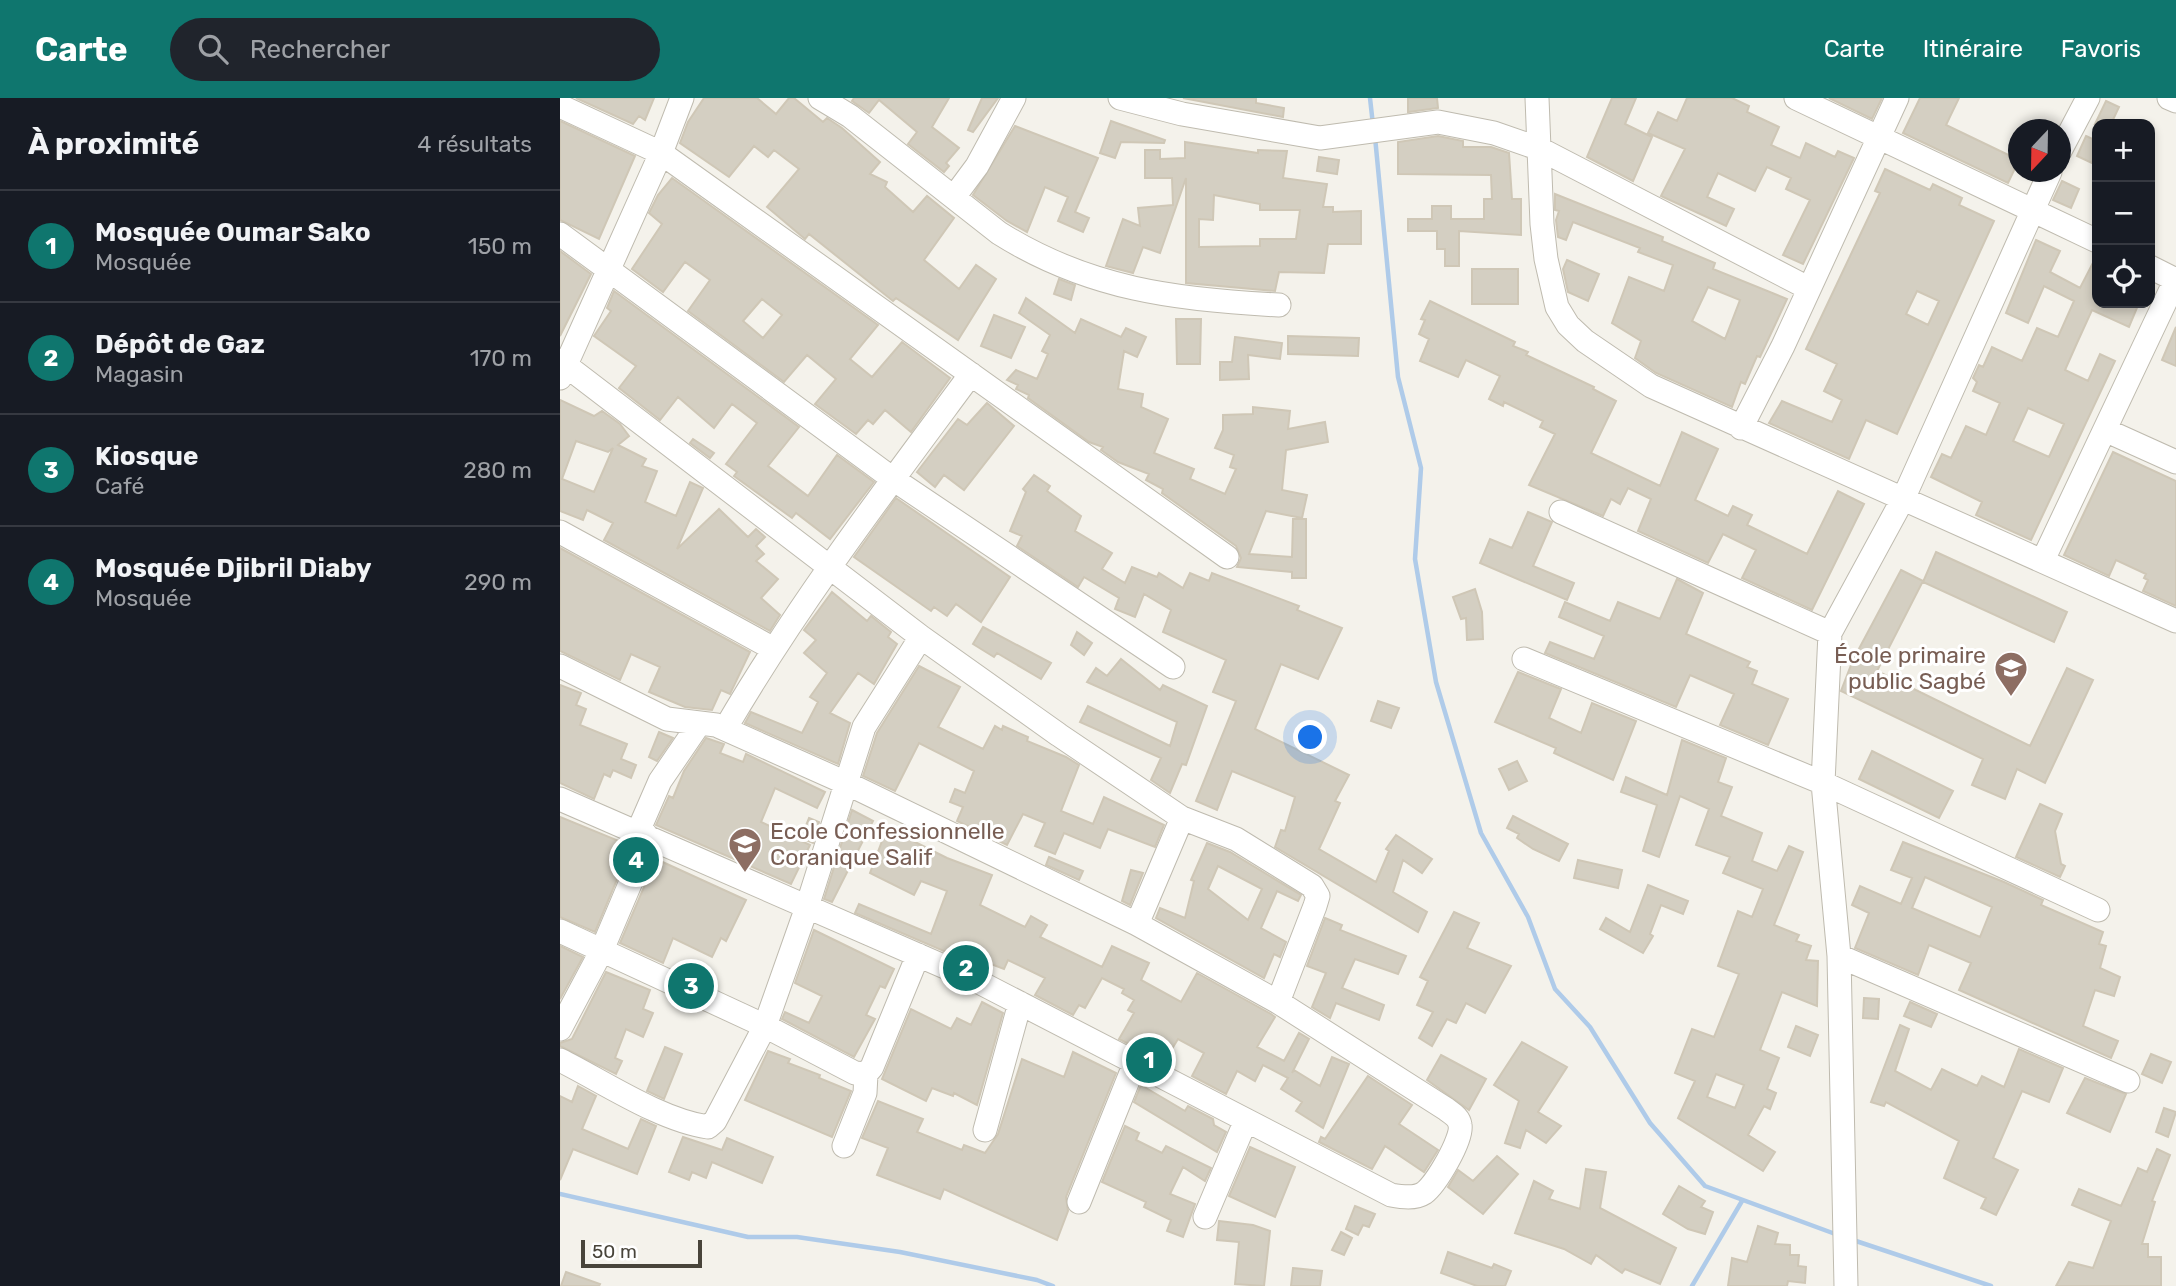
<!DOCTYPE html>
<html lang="fr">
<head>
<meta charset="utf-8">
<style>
	body { margin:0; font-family:Rubik,sans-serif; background:#20242c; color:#f1f3f6 }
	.controls { position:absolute; right:21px; top:21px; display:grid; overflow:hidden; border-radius:14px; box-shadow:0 4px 10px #0003 }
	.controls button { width:63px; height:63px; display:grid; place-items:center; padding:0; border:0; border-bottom:2px solid #363941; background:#171b24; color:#f1f3f6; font:35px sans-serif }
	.compass { position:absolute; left:1448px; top:21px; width:63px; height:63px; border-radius:50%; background:#171b24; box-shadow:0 4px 10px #0003; rotate:202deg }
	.scale { position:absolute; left:21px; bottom:18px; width:121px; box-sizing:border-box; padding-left:7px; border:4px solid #48443a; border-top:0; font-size:19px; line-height:24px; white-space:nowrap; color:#48443a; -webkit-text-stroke:5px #fff; paint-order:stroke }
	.you { position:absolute; left:751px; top:640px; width:24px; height:24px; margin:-18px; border:5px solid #fff; border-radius:50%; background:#1a73e8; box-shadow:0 0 0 10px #1a73e833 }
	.badge { display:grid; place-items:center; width:46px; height:46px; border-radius:50%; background:#0f766e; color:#fff; font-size:23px; font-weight:700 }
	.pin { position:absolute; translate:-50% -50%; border:4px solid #fff; box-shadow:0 2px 7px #0006 }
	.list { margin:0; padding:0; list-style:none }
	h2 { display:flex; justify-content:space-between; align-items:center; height:91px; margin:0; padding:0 28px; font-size:30px }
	h2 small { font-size:23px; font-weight:400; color:#9ea1a6 }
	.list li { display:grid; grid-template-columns:46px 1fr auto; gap:21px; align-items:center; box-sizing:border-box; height:112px; padding:0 28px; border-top:2px solid #363941 }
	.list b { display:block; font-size:26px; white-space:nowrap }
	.list p { margin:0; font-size:23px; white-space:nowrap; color:#9ea1a6 }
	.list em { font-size:23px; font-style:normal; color:#9ea1a6 }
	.icon { flex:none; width:38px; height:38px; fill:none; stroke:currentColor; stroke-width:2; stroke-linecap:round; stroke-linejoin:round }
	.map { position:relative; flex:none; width:1616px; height:1188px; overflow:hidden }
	header { display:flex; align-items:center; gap:42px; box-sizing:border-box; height:98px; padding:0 35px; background:#0f766e; color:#fff }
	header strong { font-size:33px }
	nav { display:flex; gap:38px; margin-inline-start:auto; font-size:24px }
	.search { width:490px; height:63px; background:#20242c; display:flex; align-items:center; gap:18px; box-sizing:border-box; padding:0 24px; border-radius:38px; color:#9ea1a6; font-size:26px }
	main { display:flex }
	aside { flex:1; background:#171b24 }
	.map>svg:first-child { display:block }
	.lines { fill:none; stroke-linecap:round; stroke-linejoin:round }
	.stream { stroke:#afcbe9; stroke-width:4.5 }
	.building { fill:#d4cfc2; stroke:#cfc7b6; stroke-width:2; fill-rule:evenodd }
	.minor-casing { stroke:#bfbbaf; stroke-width:25 }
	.minor { stroke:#fff; stroke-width:23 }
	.labels { text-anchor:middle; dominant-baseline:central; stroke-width:6; stroke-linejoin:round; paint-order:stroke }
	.education-label { font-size:23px; fill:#785e54; stroke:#fff; text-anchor:end }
</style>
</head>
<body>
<header>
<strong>Carte</strong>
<div class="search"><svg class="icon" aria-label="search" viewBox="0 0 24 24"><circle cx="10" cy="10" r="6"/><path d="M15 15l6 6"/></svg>Rechercher</div>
<nav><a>Carte</a><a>Itinéraire</a><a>Favoris</a></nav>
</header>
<main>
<aside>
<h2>À proximité<small>4 résultats</small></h2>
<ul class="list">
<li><span class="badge">1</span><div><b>Mosquée Oumar Sako</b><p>Mosquée</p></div><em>150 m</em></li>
<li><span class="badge">2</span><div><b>Dépôt de Gaz</b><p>Magasin</p></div><em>170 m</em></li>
<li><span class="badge">3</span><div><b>Kiosque</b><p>Café</p></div><em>280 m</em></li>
<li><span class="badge">4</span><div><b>Mosquée Djibril Diaby</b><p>Mosquée</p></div><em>290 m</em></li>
</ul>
</aside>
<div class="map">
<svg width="1616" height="1188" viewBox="0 0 1616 1188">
	<rect width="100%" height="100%" fill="#f4f2eb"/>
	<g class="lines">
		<path class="stream" d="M810,0L813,27
			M815,39L838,279L861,370L855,461L876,584L921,735L968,819L995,891L1030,929L1090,1025L1145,1088L1278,1137
			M0,1096L188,1139H237L340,1154L477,1182L493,1188
			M1293,1142L1431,1188
			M1132,1188L1182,1103"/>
	</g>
	<path class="building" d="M16,0H94L85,22L79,18L73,26Z
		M144,0H197L216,16L229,0H234L263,24L267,20L282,30L320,64L310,76L327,84L325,89L353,114L367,98L394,120L364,162L399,191L416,167L436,181L398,242L336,200L333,203L249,136L245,141L207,109L239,71L214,52L208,59L194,48L169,79L120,45L128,24Z
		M294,0H389L372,29L399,50L386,65L389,68L384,74L348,46L357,34L319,2L309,15L292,3Z
		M422,0H438L413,34L408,32Z
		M623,0H696V5L724,10L723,19Z
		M848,0H877L878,10L848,14Z
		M1052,0H1076L1065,26L1092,39L1073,83L1027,59Z
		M1127,0H1172L1189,8L1187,14L1219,29L1211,47L1240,60L1246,45L1275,59L1278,53L1294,60L1243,166L1223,157L1250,102L1226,91L1231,80L1207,69L1195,93L1158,75L1147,99L1174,111L1166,128L1101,98L1125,51L1088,35L1098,14L1117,23Z
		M1269,0H1322L1312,21Z
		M1360,0H1399L1386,27L1459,62L1448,85L1343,35Z
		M1546,3L1559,9L1551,26H1535Z
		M0,23L75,58L39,141L0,122Z
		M551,23L605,42L604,45L561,44L555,60L540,55Z
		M455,28L538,60L515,114L529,120L523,134L498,123L508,99L485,89L467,134L447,123L413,97Z
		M878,38L903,43V49H931L949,55L952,101H961V137L899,133V168H885V151H877V133H848V121H872V108H891V121H924V101H932L931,77L838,76V44Z
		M1526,38L1537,43L1532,65L1517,58Z
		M625,44L698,55V52L727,53L723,80L767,86L763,109H773V114L801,113V146H768L764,175L719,174L715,193L626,185V80L600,155L583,149L573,175L546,168L563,121L580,128L578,110L613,107L612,80H585V52H600V61L625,60ZM654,97L700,106V112H740L736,141H700V148L639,149V121L653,122Z
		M759,59L779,62L777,76L757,73Z
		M1325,71L1370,92L1373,86L1402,100L1399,107L1434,123L1337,336L1306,322L1289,361L1209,325L1222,303L1272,324L1282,302L1264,293L1277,266L1246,251L1320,95L1315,93ZM1357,193L1379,203L1368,227L1346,216Z
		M112,80L318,227L290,261L312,279L342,244L390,280L351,334L325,312L313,326L308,322L296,336L255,306L276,281L247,257L224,284L128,213L150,182L125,164L103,194L72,171L102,126L89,115L98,97ZM202,201L222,217L203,240L183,223Z
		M1502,83L1519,91L1511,110L1493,102Z
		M995,96L1103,139L1102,143L1155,165L1153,171L1227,201L1200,259L1197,258L1185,286L1181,284L1172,309L1096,275L1075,260L1081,243L1052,225L1069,179L1104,193L1113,167L1078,154L1080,150L1013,124L1006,142L998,139L996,122L999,113L995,112ZM1148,189L1180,202L1165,241L1132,223Z
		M1476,142L1500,153L1490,174L1520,190L1537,157V205H1579L1569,229L1532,212L1517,245L1505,272L1528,283L1540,256L1555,263L1471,442L1416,417L1422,404L1371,379L1382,356L1391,360L1406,328L1426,337L1440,305L1413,293L1417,284L1413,280L1419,267L1423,269L1432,249L1462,263L1477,230L1498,239L1514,203L1484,188L1468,225L1446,215ZM1468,310L1504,326L1489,359L1453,343Z
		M0,153L31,176L0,238Z
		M1007,162L1039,176L1028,203L1008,194L1003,171Z
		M912,171H958V206H912Z
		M499,181L515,187L511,202L494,196Z
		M54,193L239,329L208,368L248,398L277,357L314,384L270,441L236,415L232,420L174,378L177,374L166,366L197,325L172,306L154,330L118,299L100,322L59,290L76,268L34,238L51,213L47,210Z
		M466,200L515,235L521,221L561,239L566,230L586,239L577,259L564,253L558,291L583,296L581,309L608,321L594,355L634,371L630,381L665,396L676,371L670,369L674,357L655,350L663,332V317L693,316V309L730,313L728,331L765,324L768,344L726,352L722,392L747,397L742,420L706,413L689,456L732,459L733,421H746V480H732V474L677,469L681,460L676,448L602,395L603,391L586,382L589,376L558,364L541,352L543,349L529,344L468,300L469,297L456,291L458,287L447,282L456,272L477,281L488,256L482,253L490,237L459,215Z
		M870,203L955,244L953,248L968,254L966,257L1034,289L1033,291L1056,303L1031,355L1100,388L1122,334L1158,351L1135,402L1168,418L1173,408L1192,417L1187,427L1247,456L1278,393L1304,406L1252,512L1182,480L1196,452L1163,436L1148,465L1078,433L1091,401L1068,390L1060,406L1051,401L1043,418L969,387L995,336L980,329L983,323L944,304L943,308L929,301L940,278L906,262L898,279L860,263L869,241L859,236L865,222L861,221Z
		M434,217L465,229L451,260L421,248Z
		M616,221H641L640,266H617Z
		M1616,229V268L1602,262Z
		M728,238L799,240L798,258L728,256Z
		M675,239L722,245L720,261L688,257L689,281L660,282V264H672Z
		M0,302L34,318L42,313L60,326L69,338L58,347L86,361L82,368L97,373L85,404L116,418L130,384L143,390L117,451L159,411L188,439L196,431L205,439L196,448L204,456L196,463L218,481L201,500L220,517L210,533L44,442L53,425L27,412L23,422L0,413ZM16,343L48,354L53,350L34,394L2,381Z
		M427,305L454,328L404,392L384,377L375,389L357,374L398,321L407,327Z
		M133,341L154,355L150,360L130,345Z
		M1553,354L1616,383V508L1583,493L1588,482L1584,480L1586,476L1556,462L1549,478L1504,457Z
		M474,377L490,388L487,393L521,418L515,433L552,455L542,471L565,485L572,469L597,479L599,475L623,490L630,475L649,483L652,475L739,508L737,512L782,530L758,581L721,566L695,631L789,677L775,703L780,705L759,751L816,784L829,753L826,751L836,737L872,761L862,775L843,762L833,794L867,814L858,834L715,749L721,732L725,733L735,699L672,673L657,712L636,703L676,603L653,594L666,562L603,534L611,512L584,496L575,519L555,511L559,500L524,479L518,489L457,448L462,438L450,433L466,394L463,391Z
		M336,400L450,479L421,524L396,506L387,518L374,509L371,513L294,459Z
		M968,414L992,424L973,468L1014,485L1007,502L920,465L930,441L952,450Z
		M0,450L190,554L170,596L161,592L152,612L125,609L89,594L100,569L71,556L60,582L0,553Z
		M1376,454L1507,514L1494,544L1363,484Z
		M1341,472L1363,483L1317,573L1470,648L1507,570L1533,582L1485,685L1457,671L1445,701L1412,687L1423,661L1281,593L1293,562Z
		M1117,481L1143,495L1126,536L1190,564L1187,569L1197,573L1192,586L1228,601L1208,647L1160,627L1174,596L1130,577L1116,609L985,555L990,544L1034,561L1044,538L999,519L1005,504L1050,523L1058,504L1100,521Z
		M915,491L922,514L923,541L907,542L906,520L901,521L893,499Z
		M272,494L307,523L311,518L331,534L328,539L337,546L314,586L298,575L270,615L290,625L278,666L185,625L191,614L242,635L258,604L250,599L267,575L244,555L256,542L244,532Z
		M423,529L491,565L481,581L437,555L434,559L413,546Z
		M517,534L532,545L524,557L511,547Z
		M561,561L600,592L603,587L647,608L626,667L622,666L610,695L591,682L601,660L520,624L528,608L610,648L617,624L527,584L536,570L547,578Z
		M359,568L400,589L378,629L423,651L435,628L442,632L443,628L468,639L467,643L506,659L519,667L501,713L533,726L544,699L604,727L595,749L548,731L540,750L504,735L495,756L475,748L485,725L463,716L447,747L397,723L403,709L390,704L395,691L405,695L414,673L359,645L335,693L303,678L317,635Z
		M958,574L1001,591L989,620L1021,635L1032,605L1076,623L1053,682L994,655L996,650L935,624Z
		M0,587L21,595L16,607L26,611L20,627L67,646L61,661L76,667L71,680L53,672L50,679L44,676L34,701L0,685Z
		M818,603L839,610L831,630L811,623Z
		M99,634L113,640L97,663L89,659Z
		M146,640L164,646L160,655L183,664L186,656L265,694L257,710L215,690L201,724L250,747L231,786L96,727L109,698L113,700L124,673Z
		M1122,642L1166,660L1158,684L1172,689L1161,718L1202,735L1192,763L1217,773L1229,748L1243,754L1214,827L1239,837L1236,843L1251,848L1246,862L1258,863L1257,908L1222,894L1200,952L1219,960L1207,991L1216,995L1210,1011L1204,1008L1188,1037L1215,1054L1203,1073L1118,1020L1135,983L1115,975L1132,931L1154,939L1179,876L1158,868L1178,813L1192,819L1203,791L1163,775L1170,759L1136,747L1149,711L1120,698L1099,759L1083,753L1097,707L1061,694L1066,679L1107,697ZM1156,976L1184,987L1175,1010L1147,999Z
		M1312,653L1393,693L1379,720L1299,681Z
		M957,663L967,683L949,692L939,671Z
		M1480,706L1502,716L1495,733L1501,766L1505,768L1500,779L1456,759Z
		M292,712L313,723L272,804L264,801Z
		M953,718L1008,746L999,763L973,751L957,740L959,736L947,730Z
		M0,719L71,748L35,834L0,819Z
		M249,720L259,724L253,745L241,740Z
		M327,730L387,760L432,777L420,807L465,829L471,818L487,827L480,839L542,869L552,848L589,865L581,882L621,904L637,875L711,916L715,919L697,949L724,963L739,935L749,941L732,975L734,972L760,988L772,959L789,966L763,1030L736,1013L742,1004L721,991L728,980L703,967L695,983L677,973L666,996L632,978L644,955L618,941L604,964L559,941L574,915L568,912L574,902L562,895L564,891L542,880L525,910L519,907L513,917L475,897L485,880L448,862L444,871L402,855L400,860L295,815L299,806L371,836L387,793L361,783L354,797L310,775Z
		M1343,744L1444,784L1483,802L1481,807L1543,834L1539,846L1546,848L1540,870L1560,879L1554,898L1535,892L1523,928L1558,943L1551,960L1399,892L1411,865L1369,847L1358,877L1295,850L1309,815L1292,807L1300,788L1341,806L1352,780L1331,772ZM1365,779L1432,809L1420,839L1352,810Z
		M647,745L670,754L741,797L738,803L717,793L701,830L726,844L720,859L714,856L704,880L596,820L600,810L625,820L634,783L631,782ZM658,768L702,791L688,822L648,791Z
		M489,759L523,773L519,782L486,767Z
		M96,761L186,802L166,843L161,840L152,859L113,840L103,865L60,845Z
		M1018,762L1062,772L1058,790L1014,780Z
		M571,772L583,775L570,807L562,803Z
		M1088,787L1128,803L1123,816L1101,807L1090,836L1093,838L1083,855L1040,831L1046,820L1070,834Z
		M894,814L919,825L907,850L951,868L925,915L906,905L896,925L887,921L872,948L859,940L873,914L857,907L868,883L860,879Z
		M765,820L782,827L780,832L846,858L838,876L795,861L782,890L824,907L819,922L776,905L770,920L752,909L766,875L747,868Z
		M254,832L334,871L325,890L320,888L306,917L315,921L294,959L222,921L225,914L249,925L262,898L235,885Z
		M0,848L23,859L0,901Z
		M46,874L90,892L83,911L93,915L83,939L66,931L55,960L62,963L56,976L0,948V945L12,941Z
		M1304,900L1319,901L1318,921L1303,920Z
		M422,904L443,915L417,1007L394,995L393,998L372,990L366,1003L322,981L351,911L391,931L397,920L411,927Z
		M1350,904L1377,916L1371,929L1344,918Z
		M1340,927L1349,931L1335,973L1371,992L1382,971L1417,988L1422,978L1444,989L1459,951L1503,970L1489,1004L1462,993L1433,1060L1458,1072L1436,1117L1421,1110L1426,1100L1384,1080L1399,1043L1326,1004L1324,1008L1311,1004Z
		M1236,928L1258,937L1250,958L1228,949Z
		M962,944L1007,969L978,1014L1001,1028L986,1045L966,1032L960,1050L945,1045L959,1003L934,987Z
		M105,949L122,956L104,1001L87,993Z
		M208,953L230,961L228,965L260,977L259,980L291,993L272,1039L185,1002Z
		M513,954L556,975L506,1099L508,1113L497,1142L384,1091L380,1101L317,1077L328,1050L302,1040L318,1003L363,1021L357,1034L402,1052L404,1047L425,1055L438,1036L462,961L504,979Z
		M1591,956L1611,964L1602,985L1582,976Z
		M881,957L926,981L909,1012L867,982Z
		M808,978L852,1007L839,1026L878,1052L864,1074L825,1048L812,1071L759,1044L761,1039L765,1041Z
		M1525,980L1566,996L1550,1034L1507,1015Z
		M581,987L625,1013L628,1008L653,1021L654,1027L666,1034L657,1054L574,1004Z
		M18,988L36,998L22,1031L68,1051L81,1021L96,1028L77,1076L13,1051L0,1082V998L12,1004Z
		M1604,1010L1616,1014L1608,1039L1596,1034Z
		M565,1028L579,1035L576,1042L602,1055L606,1048L651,1070L645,1083L623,1069L610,1096L635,1106L623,1139L607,1133L611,1122L584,1109L586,1104L542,1084Z
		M123,1039L162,1052L167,1040L213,1059L202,1085L152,1064L146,1080L132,1074L129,1082L109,1074Z
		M690,1049L735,1069L715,1119L669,1098Z
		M1597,1051L1610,1057L1592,1103L1595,1104L1582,1146H1588V1159H1601V1188H1496L1509,1164L1533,1170L1551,1123L1512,1107L1519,1091L1561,1108L1578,1070L1587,1074Z
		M937,1058L958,1076L923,1116L888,1089L898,1072L913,1083Z
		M1026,1071L1046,1074L1040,1110L1116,1150L1100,1186L1065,1171L1062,1175L1036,1157L1031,1166L1004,1151L955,1135L974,1083L993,1093L989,1101L1020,1111Z
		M1119,1088L1145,1103L1141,1109L1153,1114L1145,1136L1128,1131L1103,1116Z
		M795,1108L815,1116L809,1129L803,1127L798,1137L786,1131Z
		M659,1123L693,1127L710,1133L704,1188L675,1186L679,1144L657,1142Z
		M1198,1128L1218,1135L1215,1146L1230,1147V1157H1239L1238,1168L1246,1169L1245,1185L1228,1183L1227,1188H1168L1172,1160L1187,1164Z
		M781,1134L792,1140L784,1157L772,1152Z
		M888,1154L932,1170L934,1166L951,1173L945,1188H917L881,1175Z
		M733,1170L762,1173L760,1188H731Z
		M6,1174L40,1186L39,1188H1Z"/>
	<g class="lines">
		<defs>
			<path id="minor" d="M260,0L290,18L439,135C528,191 617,202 719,207
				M560,0L622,16L760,40L878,24L934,35L980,51L1248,190
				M977,0L982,126L986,161L997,209L1008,227L1025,243L1091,288L1616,523
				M1236,0L1537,143
				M1609,0L1616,3
				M0,8L101,55L667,459
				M1500,53L1528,0
				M394,99L417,68L454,0
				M0,136L333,381L613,569
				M1590,169L1616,182
				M0,263L361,539L499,637L622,720L676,741L752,788L758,798L755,808L718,904
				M0,280L101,55L122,0
				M1181,330L1223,248L1337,0
				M1545,332L1616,364
				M1001,414L1270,535
				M0,434L212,550
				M1483,462L1616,181
				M964,561L1263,685L1538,812
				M0,568L107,621L156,627L286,685L577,826L718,904L886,1011C891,1015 899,1019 900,1027C903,1041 876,1086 864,1095C855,1101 842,1099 831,1097L415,882L0,701
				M165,631C238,506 325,392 411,276
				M577,826L622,720
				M0,833L205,928L295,975L306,976L312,969L358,857
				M1279,858L1568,983
				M0,931L42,852L89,741L80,729L100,683L139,626
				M0,962C44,984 100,1022 148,1029L155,1023L205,928L247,809L304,629L361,539
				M425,1032L460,905
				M284,1048L305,995L306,976
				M519,1104L575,965
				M645,1119L686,1022
				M1286,1188L1279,858L1263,685L1270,535L1344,399L1490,74"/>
		</defs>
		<use href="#minor" class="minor-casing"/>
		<use href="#minor" class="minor"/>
	</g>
	<defs>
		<symbol id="school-pin" viewBox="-11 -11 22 30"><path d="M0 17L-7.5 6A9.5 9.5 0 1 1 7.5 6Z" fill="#8d6e63" stroke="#fff"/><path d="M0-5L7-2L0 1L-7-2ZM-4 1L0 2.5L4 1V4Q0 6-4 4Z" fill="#fff"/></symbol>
	</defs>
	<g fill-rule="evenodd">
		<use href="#school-pin" x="1432" y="551" width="38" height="52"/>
		<use href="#school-pin" x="166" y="727" width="38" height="52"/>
	</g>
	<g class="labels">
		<g class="education-label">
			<text x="1426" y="557">École primaire<tspan x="1426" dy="26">public Sagbé</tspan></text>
			<text x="210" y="733" text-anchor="start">Ecole Confessionnelle<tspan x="210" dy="26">Coranique Salif</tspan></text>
		</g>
	</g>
</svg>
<div class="controls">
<button>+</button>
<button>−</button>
<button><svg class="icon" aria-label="locate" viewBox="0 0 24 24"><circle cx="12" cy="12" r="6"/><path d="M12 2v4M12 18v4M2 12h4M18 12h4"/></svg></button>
</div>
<svg class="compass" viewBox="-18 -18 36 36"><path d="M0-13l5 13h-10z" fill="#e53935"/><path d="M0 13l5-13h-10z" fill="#9ea1a6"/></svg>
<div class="scale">50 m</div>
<div class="you"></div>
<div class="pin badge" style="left:589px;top:962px">1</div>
<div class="pin badge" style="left:406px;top:870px">2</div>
<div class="pin badge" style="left:131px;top:888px">3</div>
<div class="pin badge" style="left:76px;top:762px">4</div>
</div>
</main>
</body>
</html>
